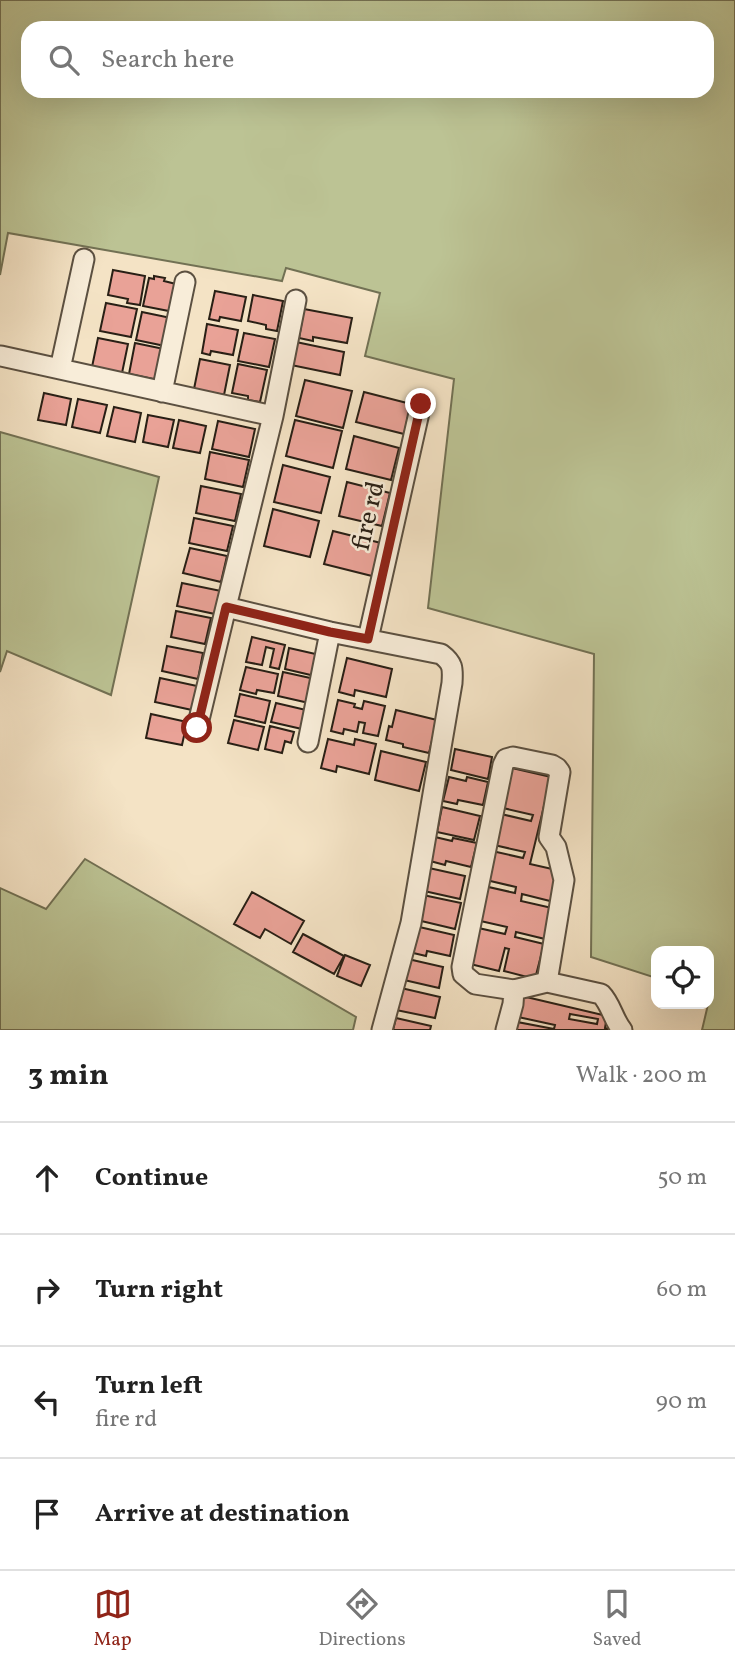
<!DOCTYPE html>
<html lang="en">
<head>
<meta charset="utf-8">
<style>
	body { margin:0; font-family:Vollkorn,serif; background:#f2f2f2; color:#222 }
	.controls { position:absolute; right:21px; bottom:21px; display:grid; overflow:hidden; border-radius:14px; box-shadow:0 7px 28px #0002 }
	.controls button { width:63px; height:63px; display:grid; place-items:center; padding:0; border:0; border-bottom:2px solid #e0e0e0; background:#fff; color:#222; font:35px sans-serif }
	.stop { position:absolute; width:21px; height:21px; margin:-16px; border:5px solid #8f2418; border-radius:50%; background:#fff }
	.stop.end { background:#8f2418; border-color:#fff; box-shadow:0 2px 7px #0008 }
	.list { margin:0; padding:0; list-style:none }
	h2 { display:flex; justify-content:space-between; align-items:center; height:91px; margin:0; padding:0 28px; font-size:30px }
	h2 small { font-size:23px; font-weight:400; color:#767676 }
	.list li { display:grid; grid-template-columns:46px 1fr auto; gap:21px; align-items:center; box-sizing:border-box; height:112px; padding:0 28px; border-top:2px solid #e0e0e0 }
	.list b { display:block; font-size:26px; white-space:nowrap }
	.list p { margin:0; font-size:23px; white-space:nowrap; color:#767676 }
	.list em { font-size:23px; font-style:normal; color:#767676 }
	.icon { flex:none; width:38px; height:38px; fill:none; stroke:currentColor; stroke-width:2; stroke-linecap:round; stroke-linejoin:round }
	.map { position:relative; flex:none; width:735px; height:1030px; overflow:hidden }
	.search { position:absolute; background:#fff; box-shadow:0 7px 28px #0002; left:21px; right:21px; top:21px; height:77px; display:flex; align-items:center; gap:18px; box-sizing:border-box; padding:0 24px; border-radius:21px; color:#767676; font-size:26px }
	.sheet { height:539px; background:#fff }
	nav { display:flex; justify-content:space-around; align-items:center; box-sizing:border-box; height:98px; border-top:2px solid #e0e0e0; background:#fff; font-size:19px; color:#767676 }
	nav a { display:grid; justify-items:center; gap:4px }
	nav .on { color:#8f2418 }
	.map>svg:first-child { display:block }
	.green { fill:#bcc394; stroke:#727154; stroke-width:2; fill-rule:evenodd }
	.building { fill:#e9a297; stroke:#281f15; stroke-width:2; fill-rule:evenodd }
	.lines { fill:none; stroke-linecap:round; stroke-linejoin:round }
	.minor-casing { stroke:#5b5041; stroke-width:23 }
	.minor { stroke:#f8edd9; stroke-width:19 }
	.route { stroke:#8f2418; stroke-width:9 }
	.labels { text-anchor:middle; dominant-baseline:central; stroke-width:5; stroke-linejoin:round; paint-order:stroke }
	.street-label { font-size:26px; fill:#281f15; stroke:#f8edd9 }
</style>
</head>
<body>
<div class="map">
<svg width="735" height="1030" viewBox="0 0 735 1030">
	<rect width="100%" height="100%" fill="#f4e3c5"/>
	<filter id="stains"><feTurbulence type="fractalNoise" baseFrequency=".00286" numOctaves="4"/><feColorMatrix values="0 0 0 0 .2 0 0 0 0 .09 0 0 0 0 .02 0 0 0 .5 -.17"/></filter>
	<radialGradient id="worn" r=".72"><stop offset=".6" stop-color="#630" stop-opacity="0"/><stop offset="1" stop-color="#630" stop-opacity=".3"/></radialGradient>
	<path class="green" d="M0,0H735V1030H702L710,996L709,995V951H656V978L591,957L594,654L428,608L454,379L365,356L380,293L286,268L282,281L8,233L0,275ZM707,28V91H28V28Z
		M0,432L159,477L111,695L7,651L0,672Z
		M85,859L356,1017L353,1030H0V888L46,909Z"/>
	<path class="building" d="M113,270L145,276L140,305L127,303L128,299L108,295Z
		M154,276L165,278L164,281L180,285L174,312L143,306L149,278L154,279Z
		M215,291L246,297L241,321L220,317L219,321L209,319Z
		M253,295L283,301L277,331L266,329V325L248,321Z
		M106,303L137,309L131,337L100,331Z
		M304,309L352,318L347,343L313,337V341L299,338Z
		M142,312L171,318L165,346L136,340Z
		M207,324L238,330L233,355L211,351L210,355L202,353Z
		M244,333L275,339L269,367L238,361Z
		M98,338L128,344L122,373L92,367Z
		M296,342L344,352L340,375L291,365Z
		M135,343L164,349L158,380L129,374Z
		M200,359L230,365L224,395L194,389Z
		M238,364L267,370L260,402L248,400V396L232,393Z
		M305,380L352,391L343,428L296,416Z
		M364,392L411,404L404,434L356,422Z
		M44,393L71,399L66,425L38,420Z
		M78,399L107,405L100,433L72,427Z
		M114,407L141,413L135,442L107,436Z
		M148,415L174,420L168,447L143,442Z
		M179,420L206,426L200,453L173,448Z
		M295,420L342,431L333,468L286,456Z
		M218,421L255,429L249,457L212,449Z
		M354,436L399,448L391,480L346,469Z
		M210,452L249,460L243,487L205,479Z
		M283,465L330,477L321,513L274,502Z
		M347,482L390,493L382,526L339,516Z
		M201,486L241,494L235,521L196,513Z
		M273,509L319,521L310,557L264,546Z
		M194,518L233,526L227,551L189,543Z
		M333,531L381,543L372,576L324,564Z
		M190,548L227,556L221,582L183,573Z
		M182,583L221,591L215,614L177,606Z
		M176,611L211,618L205,644L171,637Z
		M252,637L285,645L279,669L270,667L274,649L266,647L262,665L246,662Z
		M167,646L203,653L198,679L162,671Z
		M289,648L320,655L315,676L285,669Z
		M347,658L392,669L386,697L355,690L354,696L339,692Z
		M246,667L278,674L274,693L257,690L256,694L240,690Z
		M283,672L315,679L309,703L278,696Z
		M160,678L197,686L192,710L155,702Z
		M240,694L270,701L265,723L235,716Z
		M338,700L355,704L354,707L362,709L364,701L385,706L378,736L363,733L365,723L359,722L357,732L344,729L343,734L331,731Z
		M276,703L306,710L302,729L271,722Z
		M396,710L437,720L429,753L403,747V744L386,740L389,726L392,727Z
		M151,714L187,722L182,745L146,738Z
		M234,720L264,727L258,750L228,743Z
		M270,726L294,732L291,743L285,741L282,753L265,749Z
		M328,739L354,745L355,739L376,744L369,774L337,766L336,772L321,768Z
		M455,749L492,757L488,779L451,770Z
		M381,751L426,762L419,791L375,780Z
		M512,768L551,777L530,864L561,871L554,902L522,894L521,901L552,908L545,939L516,932L515,937L544,944L535,979L504,971L509,949L505,948L499,971L466,963L474,927L505,934L507,927L476,920L484,886L515,893L516,887L486,880L492,851L523,858L525,852L494,845L501,814L531,821L533,815L503,808Z
		M449,777L466,781L467,777L488,782L483,805L458,800L457,804L443,801Z
		M442,807L480,816L474,840L437,832Z
		M435,837L452,841L453,838L477,843L471,867L446,861L445,865L430,861Z
		M429,868L465,876L460,899L424,891Z
		M252,892L304,921L291,944L265,929L260,938L234,924Z
		M423,895L461,903L455,929L417,920Z
		M415,926L454,935L450,956L427,951L426,956L409,952Z
		M303,934L344,956L334,974L293,952Z
		M345,955L370,965L361,986L337,976Z
		M408,959L443,967L439,988L404,980Z
		M401,988L440,997L435,1018L396,1010Z
		M522,996L607,1016L605,1028L613,1030H515L517,1022L554,1029L555,1025L518,1017ZM570,1014L598,1019L597,1024L569,1019Z
		M396,1018L431,1026L430,1030H393Z"/>
	<g class="lines">
		<defs>
			<path id="minor" d="M1,356L273,416L226,607L330,632L441,654C453,663 453,668 452,683L411,923L382,1030
				M60,369L84,259
				M162,392L185,282
				M273,416L296,300
				M368,639L421,404
				M197,728L226,607
				M308,742L330,632
				M514,990L475,984L463,974L462,967L503,765L506,759L513,757L552,765L557,768L560,772L549,837L556,847L564,880L547,982
				M506,1030L513,1004L514,990L547,982L601,994C611,1004 613,1019 622,1030"/>
		</defs>
		<use href="#minor" class="minor-casing"/>
		<use href="#minor" class="minor"/>
	</g>
	<g class="lines">
		<path class="route" d="M197,728L226,607L330,632L368,639L421,404"/>
	</g>
	<g class="labels">
		<g class="street-label">
			<text transform="translate(369 516) rotate(-77)">fire rd</text>
		</g>
	</g>
	<rect width="100%" height="100%" filter="url(#stains)"/>
	<rect width="100%" height="100%" fill="url(#worn)"/>
</svg>
<div class="controls">
<button><svg class="icon" aria-label="locate" viewBox="0 0 24 24"><circle cx="12" cy="12" r="6"/><path d="M12 2v4M12 18v4M2 12h4M18 12h4"/></svg></button>
</div>
<div class="stop" style="left:197px;top:728px"></div>
<div class="stop end" style="left:421px;top:404px"></div>
<div class="search"><svg class="icon" aria-label="search" viewBox="0 0 24 24"><circle cx="10" cy="10" r="6"/><path d="M15 15l6 6"/></svg>Search here</div>
</div>
<section class="sheet">
<h2>3 min<small>Walk · 200 m</small></h2>
<ul class="list">
<li><svg class="icon" aria-label="ahead" viewBox="0 0 24 24"><path d="M12 20V5M6 11l6-6 6 6"/></svg><div><b>Continue</b></div><em>50 m</em></li>
<li><svg class="icon" aria-label="right" viewBox="0 0 24 24"><path d="M7 20v-9h11M14 6l5 5-5 5"/></svg><div><b>Turn right</b></div><em>60 m</em></li>
<li><svg class="icon" aria-label="left" viewBox="0 0 24 24"><path d="M17 20v-9H6M10 6l-5 5 5 5"/></svg><div><b>Turn left</b><p>fire rd</p></div><em>90 m</em></li>
<li><svg class="icon" aria-label="arrive" viewBox="0 0 24 24"><path d="M6 21V4h12l-3 4 3 4H6"/></svg><div><b>Arrive at destination</b></div></li>
</ul>
</section>
<nav>
<a class="on"><svg class="icon" aria-label="map" viewBox="0 0 24 24"><path d="M3 6l6-2 6 2 6-2v14l-6 2-6-2-6 2zM9 4v14M15 6v14"/></svg>Map</a>
<a><svg class="icon" aria-label="directions" viewBox="0 0 24 24"><path d="M12 3l9 9-9 9-9-9zM9 14v-3h6M13 9l2 2-2 2"/></svg>Directions</a>
<a><svg class="icon" aria-label="saved" viewBox="0 0 24 24"><path d="M7 4h10v16l-5-4-5 4z"/></svg>Saved</a>
</nav>
</body>
</html>
